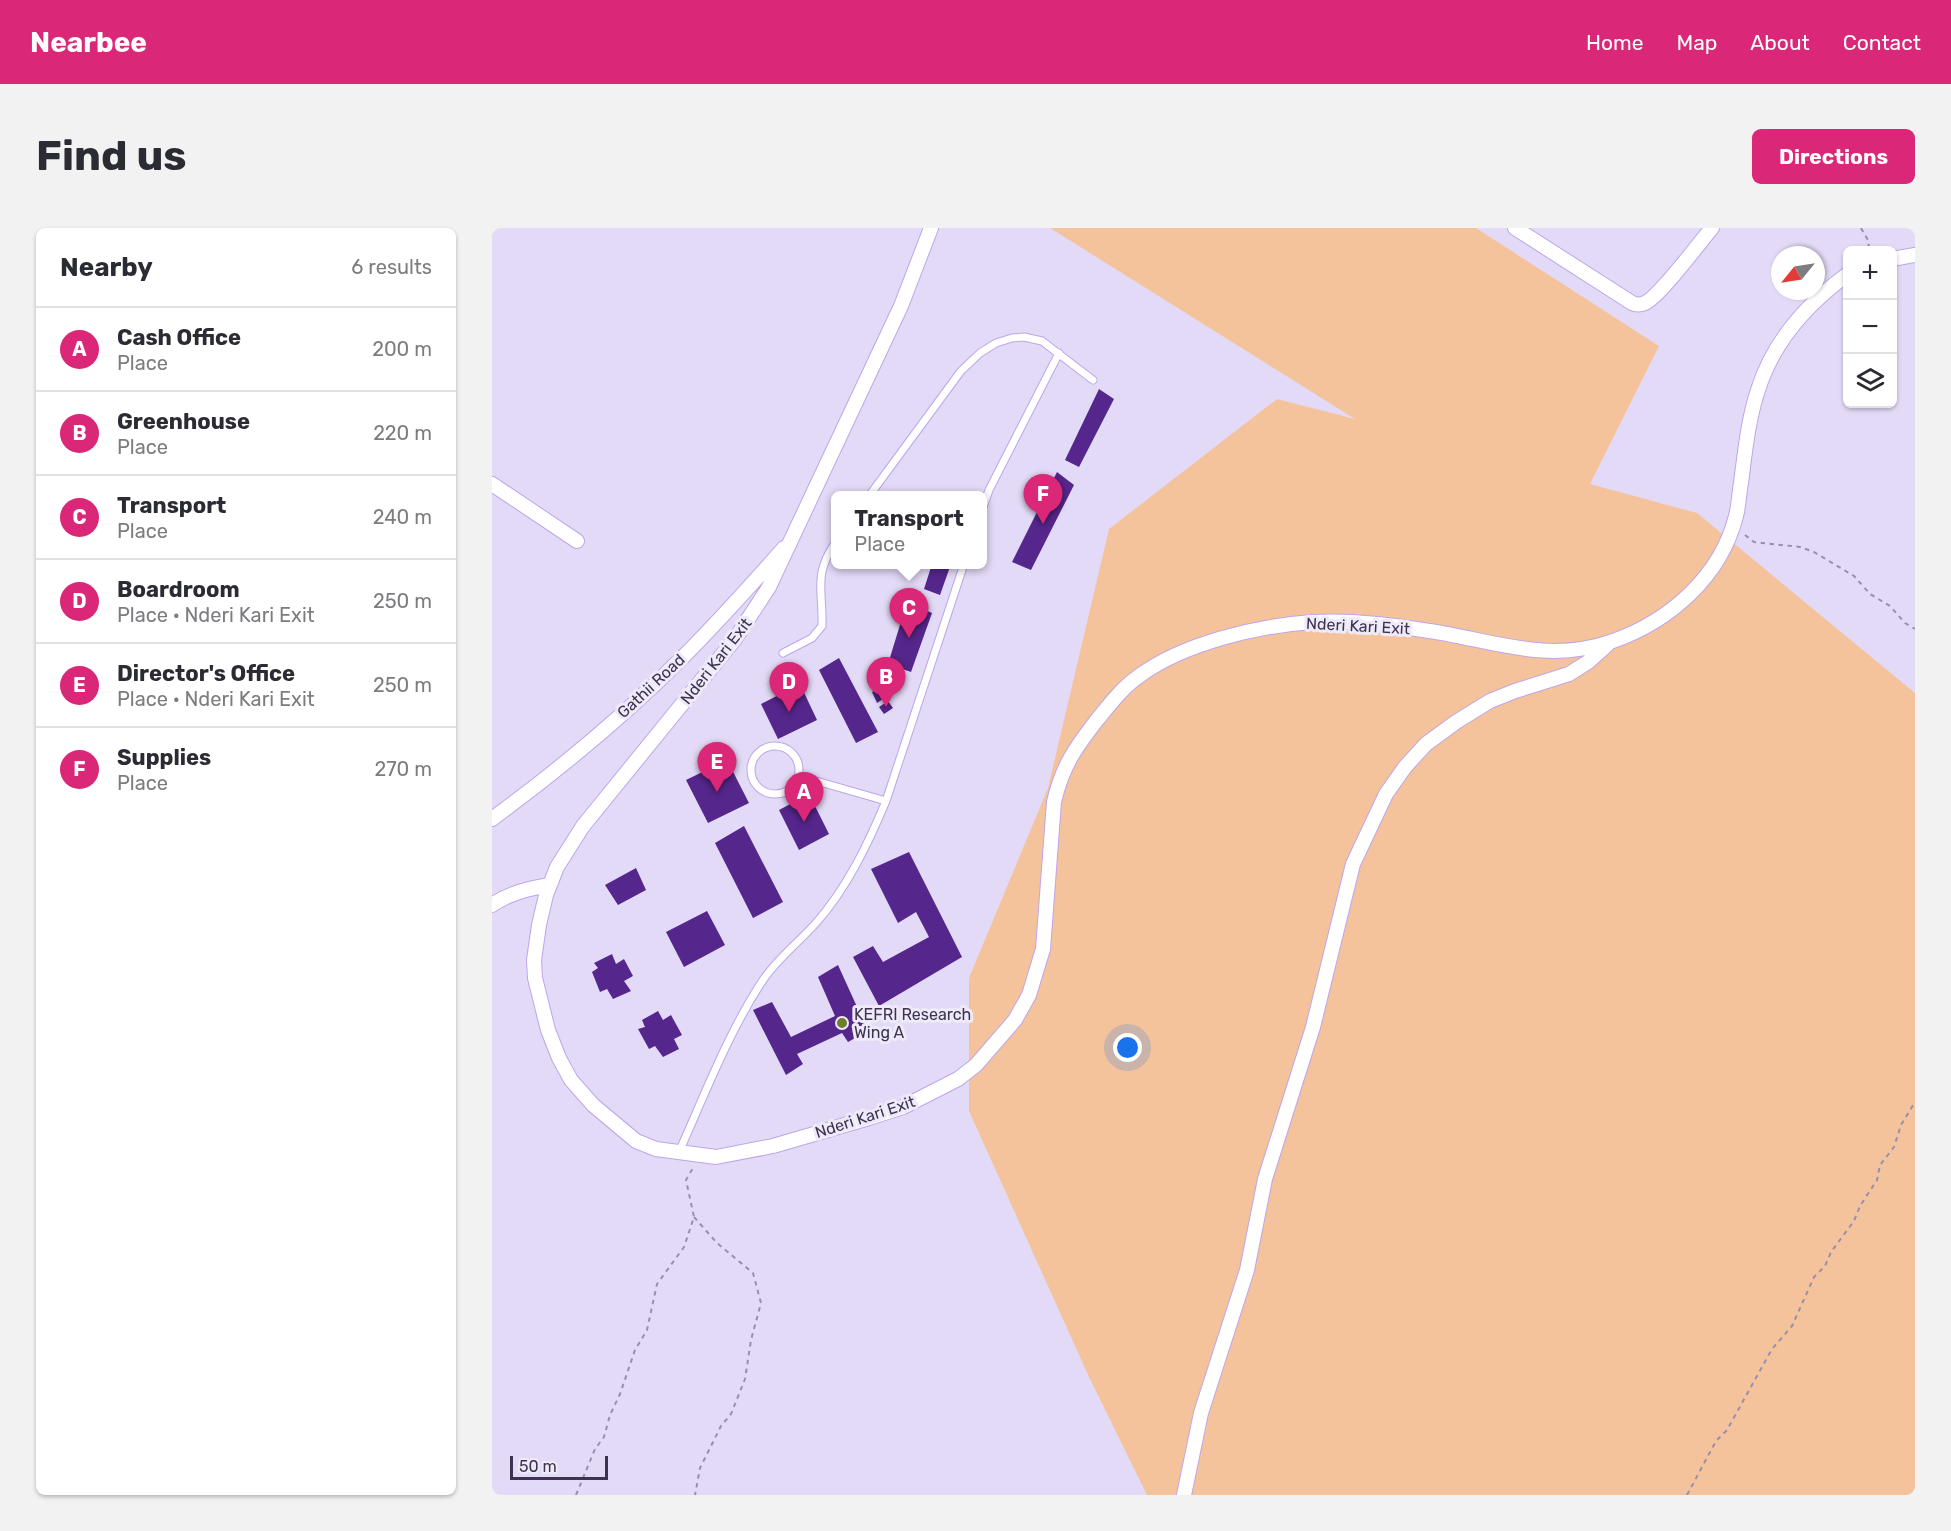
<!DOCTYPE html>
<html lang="en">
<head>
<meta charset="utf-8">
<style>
	body { margin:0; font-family:Rubik,sans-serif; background:#f2f2f3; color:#2b2b33 }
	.controls { position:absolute; right:18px; top:18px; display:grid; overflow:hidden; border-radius:9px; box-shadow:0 2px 4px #0004 }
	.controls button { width:54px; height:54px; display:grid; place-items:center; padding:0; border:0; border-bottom:2px solid #e1e1e2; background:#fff; color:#2b2b33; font:30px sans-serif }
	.compass { position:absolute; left:1279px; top:18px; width:54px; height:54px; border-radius:50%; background:#fff; box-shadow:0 2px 4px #0004; rotate:240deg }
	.scale { position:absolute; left:18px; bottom:15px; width:98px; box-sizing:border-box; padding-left:6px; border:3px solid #3d334f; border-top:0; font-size:16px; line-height:21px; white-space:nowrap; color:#3d334f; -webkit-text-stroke:4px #efeaf9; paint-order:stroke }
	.you { position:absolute; left:636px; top:820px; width:21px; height:21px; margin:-15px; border:4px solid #fff; border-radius:50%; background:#1a73e8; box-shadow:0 0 0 9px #1a73e833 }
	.badge { display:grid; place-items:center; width:39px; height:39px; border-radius:50%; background:#db2777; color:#fff; font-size:20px; font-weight:700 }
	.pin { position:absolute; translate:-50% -50px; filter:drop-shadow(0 2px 3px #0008) }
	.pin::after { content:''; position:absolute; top:32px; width:21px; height:18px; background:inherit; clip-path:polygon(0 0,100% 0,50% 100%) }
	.popup { position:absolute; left:339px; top:263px; width:156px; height:78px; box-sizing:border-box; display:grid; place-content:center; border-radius:9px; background:#fff; filter:drop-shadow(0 2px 4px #0005); font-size:20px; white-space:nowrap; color:#7c7c81 }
	.popup b { font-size:22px; color:#2b2b33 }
	.popup::after { content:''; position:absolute; left:50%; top:100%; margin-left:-12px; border:12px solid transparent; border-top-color:#fff }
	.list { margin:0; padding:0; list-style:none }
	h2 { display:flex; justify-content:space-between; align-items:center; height:78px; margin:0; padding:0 24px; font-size:26px }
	h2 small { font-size:20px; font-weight:400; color:#7c7c81 }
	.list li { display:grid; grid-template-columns:39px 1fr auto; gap:18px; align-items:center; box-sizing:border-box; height:84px; padding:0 24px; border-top:2px solid #e1e1e2 }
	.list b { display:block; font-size:22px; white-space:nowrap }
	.list p { margin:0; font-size:20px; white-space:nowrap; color:#7c7c81 }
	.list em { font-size:20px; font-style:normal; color:#7c7c81 }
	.icon { flex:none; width:33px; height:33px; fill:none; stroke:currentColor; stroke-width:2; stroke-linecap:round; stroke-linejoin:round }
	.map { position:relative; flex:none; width:1423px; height:1267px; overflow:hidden; border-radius:9px }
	header { display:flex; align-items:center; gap:36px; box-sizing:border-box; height:84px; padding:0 30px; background:#db2777; color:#fff }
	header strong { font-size:28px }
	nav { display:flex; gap:33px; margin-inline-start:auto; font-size:21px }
	.intro { display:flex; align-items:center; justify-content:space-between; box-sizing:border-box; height:144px; padding:0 36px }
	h1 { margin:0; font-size:42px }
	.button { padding:15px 27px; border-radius:9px; background:#db2777; color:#fff; font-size:21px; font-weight:700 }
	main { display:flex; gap:36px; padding:0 36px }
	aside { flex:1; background:#fff; border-radius:9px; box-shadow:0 2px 4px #0004 }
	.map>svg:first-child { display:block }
	.green { fill:#f5c39b }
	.building { fill:#55268b }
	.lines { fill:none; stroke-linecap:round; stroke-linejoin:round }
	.service-casing { stroke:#bda6e9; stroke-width:9 }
	.minor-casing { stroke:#bda6e9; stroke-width:16 }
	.path { stroke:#998fac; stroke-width:2; stroke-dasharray:4.5 4.5; stroke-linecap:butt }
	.service { stroke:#fff; stroke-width:7 }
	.minor { stroke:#fff; stroke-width:14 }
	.poi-dot { fill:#6d7e2d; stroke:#efeaf9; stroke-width:2 }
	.labels { text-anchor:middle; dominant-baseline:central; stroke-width:6; stroke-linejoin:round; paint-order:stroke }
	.street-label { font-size:16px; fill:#3d334f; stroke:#efeaf9 }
	.poi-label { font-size:16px; fill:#3d334f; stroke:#efeaf9; text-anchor:start }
</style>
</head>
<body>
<header>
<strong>Nearbee</strong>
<nav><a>Home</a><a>Map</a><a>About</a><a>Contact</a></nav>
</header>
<div class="intro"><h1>Find us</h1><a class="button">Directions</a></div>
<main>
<aside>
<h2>Nearby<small>6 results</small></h2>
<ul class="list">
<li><span class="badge">A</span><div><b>Cash Office</b><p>Place</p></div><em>200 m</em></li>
<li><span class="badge">B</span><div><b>Greenhouse</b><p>Place</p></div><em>220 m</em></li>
<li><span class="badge">C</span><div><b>Transport</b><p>Place</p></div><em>240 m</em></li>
<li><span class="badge">D</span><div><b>Boardroom</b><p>Place · Nderi Kari Exit</p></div><em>250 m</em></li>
<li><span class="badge">E</span><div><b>Director's Office</b><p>Place · Nderi Kari Exit</p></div><em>250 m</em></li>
<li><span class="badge">F</span><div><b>Supplies</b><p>Place</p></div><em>270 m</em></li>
</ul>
</aside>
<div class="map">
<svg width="1423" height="1267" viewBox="0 0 1423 1267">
	<rect width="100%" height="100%" fill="#e3daf7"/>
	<path class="green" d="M558,0H984L1167,118L1098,256L1205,285L1423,465V1267H655L597,1149L477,883V750L556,560L617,301L785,171L863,191Z"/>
	<path class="building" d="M607,161L622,171L587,239L573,232Z
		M565,244L582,257L539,342L520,334Z
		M440,336H459L448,367L432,361Z
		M415,374L440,385L419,444L396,436Z
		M347,430L386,504L364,515L327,442Z
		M384,448L389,457L380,461L375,453Z
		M308,456L325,492L286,511L269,476Z
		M390,459L394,469L385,475L380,464Z
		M396,473L401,480L392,486L387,479Z
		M235,532L257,575L216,595L194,552Z
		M317,566L337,606L307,622L287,582Z
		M252,598L291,674L261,690L223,615Z
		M417,624L470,729L387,778L361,729L381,718L391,734L437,709L424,684L406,695L379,641Z
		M144,640L154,662L126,677L113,657Z
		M215,683L233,717L192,739L174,704Z
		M120,726L124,736L132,731L141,748L132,753L139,763L121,771L115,761L108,764L100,744L106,740L102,735Z
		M346,737L376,803L356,814L350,805L305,826L311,836L294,847L261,782L280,774L299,809L343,788L326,749Z
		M166,783L171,792L179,787L190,807L182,811L187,821L171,829L163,818L157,821L146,801L153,799L150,792Z"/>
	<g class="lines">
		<defs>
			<path id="service" d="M377,268L469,143L488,125L504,115L520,110L532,109L550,113L601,152
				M490,282L497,262L567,125
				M291,425L320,410L330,398C331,362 321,346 344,314
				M259 542a24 24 0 1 1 48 0a24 24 0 1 1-48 0Z
				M307,548L394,573
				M187,924C213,866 236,805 271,752C285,731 307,714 324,695C355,660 376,616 394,573L472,336"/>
			<path id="minor" d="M439,0L409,78L277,359L243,411L91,598L65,639L54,667L47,697L42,732L43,750L56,802L67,830L79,852L101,877L144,913L164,921L224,929L281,918L377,890L411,879L466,851L484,837L523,792L537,767L551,721L562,574C570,539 583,520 605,492C618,476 631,459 647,448C692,415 765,398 820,394C856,392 895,396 931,402C998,411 1053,437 1121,413C1178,393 1229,348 1244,288C1247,277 1247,265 1249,255C1253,224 1256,192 1266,162C1281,114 1316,75 1356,46
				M1023,0L1140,75C1144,77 1148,77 1153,75C1168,68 1207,15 1220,0
				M1400,31L1423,27
				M0,256L85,313
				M0,591C68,541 133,487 192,428C227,393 260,356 292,320
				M0,677C17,665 37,660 58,657
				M692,1267L709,1185L755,1042L773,951L821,799L861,636L894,566L913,539L934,516L964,494L998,473L1023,463L1077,446L1096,434L1116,416"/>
		</defs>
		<use href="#service" class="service-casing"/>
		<use href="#minor" class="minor-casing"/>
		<path class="path" d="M1369,0L1377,14L1376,22
			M1253,307L1262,314L1308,319L1322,324L1362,348L1378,366L1398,378L1413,395L1423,401
			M202,989L225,1015L261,1045L269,1075L259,1112L253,1151L239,1186L229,1198L208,1240L203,1267
			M84,1267L103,1221L112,1209L118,1187L128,1166L143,1122L155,1102L165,1056L192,1019L202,989L194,952L201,940
			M1195,1267L1224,1213L1235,1202L1280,1121L1300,1098L1322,1049L1333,1038L1339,1024L1362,993L1368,978L1385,952L1388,937L1402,919L1409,897L1423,874"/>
		<use href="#service" class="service"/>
		<use href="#minor" class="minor"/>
	</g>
	<circle class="poi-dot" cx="350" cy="795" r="6"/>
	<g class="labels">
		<g class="street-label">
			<text transform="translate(866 398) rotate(3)">Nderi Kari Exit</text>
			<text transform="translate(224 433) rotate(-52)">Nderi Kari Exit</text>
			<text transform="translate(159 458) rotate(-43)">Gathii Road</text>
			<text transform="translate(373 889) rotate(-18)">Nderi Kari Exit</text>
		</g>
		<g class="poi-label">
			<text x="362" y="786">KEFRI Research<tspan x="362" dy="18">Wing A</tspan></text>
		</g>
	</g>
</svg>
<div class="controls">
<button>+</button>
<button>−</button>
<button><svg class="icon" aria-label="layers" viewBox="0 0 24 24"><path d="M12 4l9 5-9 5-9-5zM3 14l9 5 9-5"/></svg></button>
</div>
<svg class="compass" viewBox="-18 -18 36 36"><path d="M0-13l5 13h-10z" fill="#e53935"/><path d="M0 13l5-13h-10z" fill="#7c7c81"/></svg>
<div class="scale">50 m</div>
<div class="you"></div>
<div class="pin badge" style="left:312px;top:594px">A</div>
<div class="pin badge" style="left:394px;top:479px">B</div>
<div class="pin badge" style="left:417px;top:410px">C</div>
<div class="popup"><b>Transport</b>Place</div>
<div class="pin badge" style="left:297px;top:484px">D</div>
<div class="pin badge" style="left:225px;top:564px">E</div>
<div class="pin badge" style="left:551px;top:296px">F</div>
</div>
</main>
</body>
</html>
